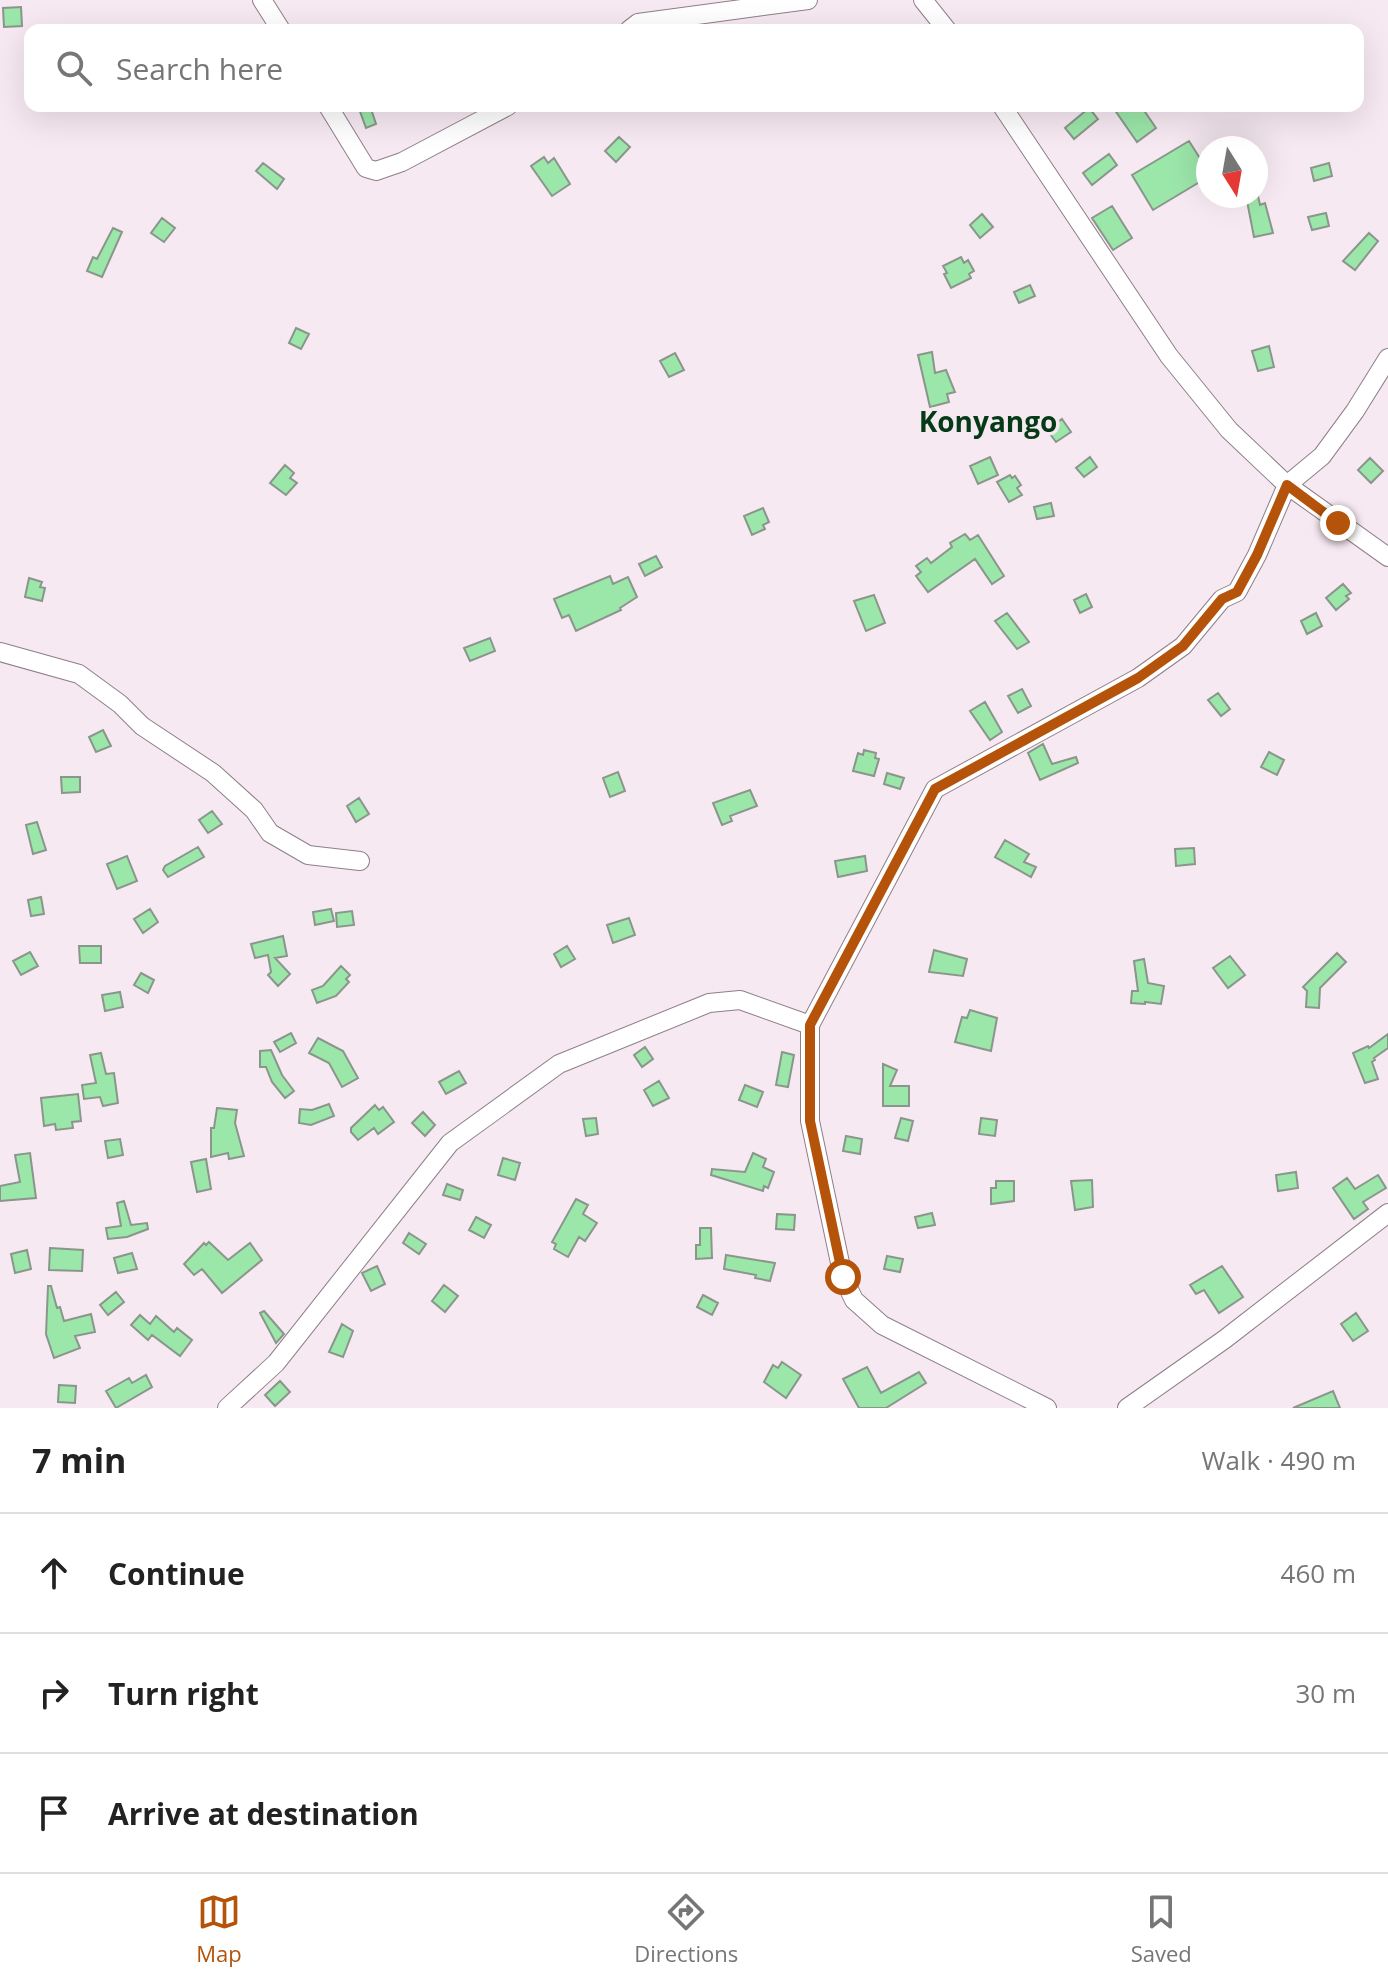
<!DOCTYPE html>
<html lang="en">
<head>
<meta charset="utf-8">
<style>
	body { margin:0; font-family:"Open Sans",sans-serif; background:#f6f6f6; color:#222 }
	.compass { position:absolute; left:1196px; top:136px; width:72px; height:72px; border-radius:50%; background:#fff; box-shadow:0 8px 32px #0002; rotate:169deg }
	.stop { position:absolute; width:24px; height:24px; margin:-18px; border:6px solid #b45309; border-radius:50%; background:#fff }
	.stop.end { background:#b45309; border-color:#fff; box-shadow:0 2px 8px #0008 }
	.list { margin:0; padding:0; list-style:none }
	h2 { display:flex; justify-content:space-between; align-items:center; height:104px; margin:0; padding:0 32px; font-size:34px }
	h2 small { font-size:26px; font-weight:400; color:#767676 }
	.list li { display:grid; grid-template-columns:52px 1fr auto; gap:24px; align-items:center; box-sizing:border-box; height:120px; padding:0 32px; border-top:2px solid #e0e0e0 }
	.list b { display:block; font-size:30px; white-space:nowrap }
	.list em { font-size:26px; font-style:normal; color:#767676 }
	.icon { flex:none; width:44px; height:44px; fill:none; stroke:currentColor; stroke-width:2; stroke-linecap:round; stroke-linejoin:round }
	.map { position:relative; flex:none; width:1388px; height:1408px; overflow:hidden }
	.search { position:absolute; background:#fff; box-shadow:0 8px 32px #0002; left:24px; right:24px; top:24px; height:88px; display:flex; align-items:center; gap:20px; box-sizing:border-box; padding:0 28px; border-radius:16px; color:#767676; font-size:30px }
	.sheet { height:464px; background:#fff }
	nav { display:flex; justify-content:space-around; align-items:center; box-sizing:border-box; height:112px; border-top:2px solid #e0e0e0; background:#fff; font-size:22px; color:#767676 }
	nav a { display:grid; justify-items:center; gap:4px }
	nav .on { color:#b45309 }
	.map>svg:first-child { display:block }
	.building { fill:#9be6a9; stroke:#8a968c; stroke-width:2 }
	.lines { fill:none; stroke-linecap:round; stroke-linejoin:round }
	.minor-casing { stroke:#8d7f88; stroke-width:20 }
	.minor { stroke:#fff; stroke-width:18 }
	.route { stroke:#b45309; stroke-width:10 }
	.labels { text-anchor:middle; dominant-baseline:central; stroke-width:7; stroke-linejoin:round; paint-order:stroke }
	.neighbourhood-label { font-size:28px; font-weight:bold; fill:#053a17; stroke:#f7e9f2 }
</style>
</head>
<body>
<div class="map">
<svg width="1388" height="1408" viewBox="0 0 1388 1408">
	<rect width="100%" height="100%" fill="#f7e9f2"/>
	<path class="building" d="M21,7L22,26L4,27L3,8Z
		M358,106H370L376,124L366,128Z
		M1112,106H1141L1156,128L1137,142Z
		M1089,108L1098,119L1074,139L1065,128Z
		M619,137L630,147L616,162L605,151Z
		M1189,141L1208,171V177L1153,210L1132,175Z
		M1109,154L1117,165L1092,185L1083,173Z
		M544,157L548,163L554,158L570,184L552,196L531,166Z
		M263,163L284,179L277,189L256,171Z
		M1329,163L1332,176L1314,181L1311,168Z
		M1246,196H1258L1260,205L1265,203L1273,233L1254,237Z
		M1112,206L1132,238L1113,250L1092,218Z
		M1326,213L1329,226L1312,230L1308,217Z
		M982,214L993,227L980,238L970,225Z
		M162,218L175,228L164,242L151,233Z
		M113,228L122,232L102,277L87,271L93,257L97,259Z
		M1369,233L1378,241L1355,270L1343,261Z
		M961,257L964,263L968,260L974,271L969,274L971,278L951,288L944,274L947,273L943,266Z
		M1030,285L1035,296L1019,303L1014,292Z
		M296,328L309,334L301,349L289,343Z
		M1269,346L1274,367L1258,371L1252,351Z
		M932,352L935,373L946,370L955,392L947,394L949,402L930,407L918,355Z
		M675,353L684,370L669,377L660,361Z
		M1062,419L1071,432L1056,442L1047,430Z
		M990,457L998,475L978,484L970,466Z
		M1090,457L1097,467L1084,477L1076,468Z
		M1370,458L1383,471L1371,483L1358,470Z
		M285,465L294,473L290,478L297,483L286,495L270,483Z
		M1010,475L1012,478L1015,476L1021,485L1017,488L1022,495L1009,502L997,482Z
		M1051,503L1054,516L1037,519L1034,507Z
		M763,508L769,522L763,525L765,529L752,535L744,516Z
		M965,534L970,540L978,535L1004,576L992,584L975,559L928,592L916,576L921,572L916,566L927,558L931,563L952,547L950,543Z
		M656,556L662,567L645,576L639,564Z
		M610,576L613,584L628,577L637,597L620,608L621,610L576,631L569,615L562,618L554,599Z
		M29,578L42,582L40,587L45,588L42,601L25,597Z
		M1343,584L1351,593L1346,596L1349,599L1336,610L1326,598Z
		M1086,594L1092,607L1080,613L1074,600Z
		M874,595L885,623L866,631L854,601Z
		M1007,613L1029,642L1017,649L995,621Z
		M1316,613L1322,626L1307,634L1301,621Z
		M490,638L495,651L470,661L464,648Z
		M1022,689L1031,706L1018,713L1008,696Z
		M1218,693L1230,709L1221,716L1208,700Z
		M985,702L1002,732L990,740L970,711Z
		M103,730L111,746L96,752L89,737Z
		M1043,744L1052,764L1076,757L1078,763L1040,780L1028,753Z
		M864,750L876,753L875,758L879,759L874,776L853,771L858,753L863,755Z
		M1269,752L1284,760L1277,775L1261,767Z
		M618,772L625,791L610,797L603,778Z
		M887,773L904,778L900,789L884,784Z
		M61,777H80V792L62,793Z
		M750,790L757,806L730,816L732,821L722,825L713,803Z
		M359,798L369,814L356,822L347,806Z
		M212,811L222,824L208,833L199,820Z
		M37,822L46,850L33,854L26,825Z
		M1005,840L1029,854L1024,862L1036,867L1031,877L995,857Z
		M198,847L204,857L168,877L163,870L165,866Z
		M1194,848L1195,864L1176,866L1175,849Z
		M127,856L137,881L117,889L107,864Z
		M865,856L867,871L838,877L835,861Z
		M41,897L44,914L31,916L28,900Z
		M150,909L158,922L143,933L134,919Z
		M331,909L334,921L315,925L313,912Z
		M352,911L354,925L337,927L336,913Z
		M629,918L635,935L613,943L607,925Z
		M283,936L287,956L275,958L290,974L278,986L268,975L271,972L268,955L255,958L251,944Z
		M79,946H101V963H80Z
		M567,946L575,959L561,967L554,954Z
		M934,950L967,959L963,976L929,972Z
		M30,952L38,966L21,975L13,961Z
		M1337,953L1346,962L1320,988L1319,1008L1306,1007L1307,991L1303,987Z
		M1230,956L1245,975L1228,988L1213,968Z
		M1144,959L1148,983L1164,986L1161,1004L1145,1002V1004L1131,1003L1132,991H1138L1134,961Z
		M341,966L350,975L346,979L349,982L336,996L317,1003L312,990L323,986Z
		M141,973L154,980L148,993L134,985Z
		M120,992L123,1007L105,1011L102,995Z
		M970,1010L997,1018L991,1051L955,1042L962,1017L967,1018Z
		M291,1033L296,1043L280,1052L274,1042Z
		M1388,1034V1048L1374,1058L1375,1060L1372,1062L1378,1079L1365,1083L1353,1053L1368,1046L1369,1048Z
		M318,1038L343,1051L358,1078L342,1087L329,1063L309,1053Z
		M645,1047L653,1059L642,1067L634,1055Z
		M271,1050L282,1075L294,1091L285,1098L272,1082L266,1067H260V1051Z
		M782,1052L794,1055L788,1087L776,1085Z
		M101,1053L106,1074L114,1073L118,1103L103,1106L100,1097L84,1099L82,1085L96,1083L90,1055Z
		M883,1064L897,1070L890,1086H909V1106H883Z
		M459,1071L466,1083L446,1094L439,1082Z
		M659,1081L669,1098L653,1106L644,1090Z
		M745,1085L763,1092L757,1107L739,1100Z
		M78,1094L81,1121L72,1122L73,1128L56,1130L55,1124L44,1126L41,1098Z
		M329,1104L334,1116L311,1125L299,1123L300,1109L312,1110Z
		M375,1105L379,1110L383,1107L394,1122L378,1134L374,1128L358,1140L351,1132V1128Z
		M217,1108L237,1110L235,1123L244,1156L229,1159L228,1153L211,1157V1128H214Z
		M423,1112L435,1125L425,1136L412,1123Z
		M596,1118L598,1134L586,1136L583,1119Z
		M901,1118L913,1121L908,1141L895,1138Z
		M981,1118L997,1120L995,1136L979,1134Z
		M846,1136L862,1139L860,1154L843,1151Z
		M120,1139L123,1155L108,1158L105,1141Z
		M30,1153L36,1198L0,1201V1186L20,1182L15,1155Z
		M753,1153L766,1159L763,1167L774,1172L768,1188L764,1186L763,1191L711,1175L712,1169L745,1172Z
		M503,1158L520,1163L515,1180L498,1175Z
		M206,1159L211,1189L197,1192L191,1162Z
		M1296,1172L1298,1188L1278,1191L1276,1175Z
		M1378,1175L1386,1188L1363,1202L1368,1209L1354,1219L1333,1188L1347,1178L1355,1189Z
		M1092,1180L1093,1207L1075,1210L1071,1181Z
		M996,1181H1014V1201L991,1204V1188H996Z
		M447,1184L463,1190L460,1200L443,1195Z
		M576,1199L588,1205L583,1214L597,1223L585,1241L579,1237L568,1257L554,1249L556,1244L552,1242Z
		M124,1201L131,1225L147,1223L148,1229L127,1237L108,1239L106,1228L121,1226L117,1203Z
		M932,1213L935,1225L918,1228L915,1217Z
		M777,1214L795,1215L794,1230L776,1229Z
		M476,1217L491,1225L484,1238L469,1230Z
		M700,1228H711L712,1258L696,1259V1245H700Z
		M409,1233L426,1244L419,1254L403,1243Z
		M209,1242L228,1260L250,1243L262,1260L222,1293L202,1269L194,1275L184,1264L204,1243L206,1245Z
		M50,1248L83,1250L82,1271L49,1270Z
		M27,1250L31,1269L15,1273L11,1254Z
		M132,1253L137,1269L118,1273L114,1258Z
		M726,1255L775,1263L770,1281L755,1278L756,1275L724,1269Z
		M887,1256L903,1259L900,1272L884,1269Z
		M377,1266L385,1284L371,1291L362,1273Z
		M1222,1266L1243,1297L1219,1313L1204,1290L1196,1294L1190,1285Z
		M444,1285L458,1296L445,1312L432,1301Z
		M48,1286H51L57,1308L60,1307L64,1321L91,1314L95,1332L75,1336L80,1348L54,1358L46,1334Z
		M116,1292L124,1302L108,1315L100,1305Z
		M703,1295L718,1303L712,1315L697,1307Z
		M264,1311L284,1334L276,1343L260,1313Z
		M1356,1313L1368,1331L1353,1341L1341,1324Z
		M140,1315L150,1324L156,1316L174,1332L177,1328L192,1340L180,1356L152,1335L148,1340L131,1325Z
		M342,1324L353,1331L343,1357L329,1352Z
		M782,1362L801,1375L786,1398L764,1382L773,1365L778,1368Z
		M867,1367L881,1393L919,1372L926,1383L886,1408H859L843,1379Z
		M146,1375L152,1387L116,1408L106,1391L129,1378L132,1383Z
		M280,1381L290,1392L275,1406L265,1395Z
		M59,1385L76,1386L75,1403L58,1402Z
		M1333,1391L1340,1408H1293Z"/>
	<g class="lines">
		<defs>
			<path id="minor" d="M262,0L281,30
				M923,0L947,30
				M629,30L638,23L808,0
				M328,106L366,168L376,171L402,162L508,106
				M1002,106L1169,356L1229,430L1287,485L1388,557
				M0,652L79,674L120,704L142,726L213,773L254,810L270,833L308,855L360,861
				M227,1408L276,1363L450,1143L559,1064L709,1003L740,1000L810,1025
				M1047,1408L882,1325L854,1300L843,1277L810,1121V1025L935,789L1138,678L1183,646L1222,599L1237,592L1257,555L1287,485L1322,456L1355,411L1388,358
				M1127,1408L1225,1339L1388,1213"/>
		</defs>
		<use href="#minor" class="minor-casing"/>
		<use href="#minor" class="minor"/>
	</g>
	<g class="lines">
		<path class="route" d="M843,1277L810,1121V1025L935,789L1138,678L1183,646L1222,599L1237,592L1257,555L1287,485L1338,523"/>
	</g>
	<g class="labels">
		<g class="neighbourhood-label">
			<text x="988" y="421">Konyango</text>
		</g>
	</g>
</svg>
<svg class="compass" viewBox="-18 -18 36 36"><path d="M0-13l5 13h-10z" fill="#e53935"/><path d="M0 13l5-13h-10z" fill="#767676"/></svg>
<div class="stop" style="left:843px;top:1277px"></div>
<div class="stop end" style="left:1338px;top:523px"></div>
<div class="search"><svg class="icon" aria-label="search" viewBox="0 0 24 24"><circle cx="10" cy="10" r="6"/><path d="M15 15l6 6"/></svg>Search here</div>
</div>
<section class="sheet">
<h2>7 min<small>Walk · 490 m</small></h2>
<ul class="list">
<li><svg class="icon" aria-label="ahead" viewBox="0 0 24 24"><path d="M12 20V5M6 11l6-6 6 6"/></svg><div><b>Continue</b></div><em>460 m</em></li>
<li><svg class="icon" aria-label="right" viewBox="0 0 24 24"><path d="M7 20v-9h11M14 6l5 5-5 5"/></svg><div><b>Turn right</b></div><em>30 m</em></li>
<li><svg class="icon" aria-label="arrive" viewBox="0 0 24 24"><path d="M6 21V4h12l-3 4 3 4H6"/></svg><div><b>Arrive at destination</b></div></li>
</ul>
</section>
<nav>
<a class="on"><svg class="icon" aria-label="map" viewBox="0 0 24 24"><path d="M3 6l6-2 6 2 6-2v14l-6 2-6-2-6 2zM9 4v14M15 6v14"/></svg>Map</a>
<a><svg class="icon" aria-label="directions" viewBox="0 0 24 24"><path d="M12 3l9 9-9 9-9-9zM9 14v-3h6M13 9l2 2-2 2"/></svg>Directions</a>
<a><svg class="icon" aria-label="saved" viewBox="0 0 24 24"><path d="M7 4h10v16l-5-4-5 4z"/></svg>Saved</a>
</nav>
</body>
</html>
